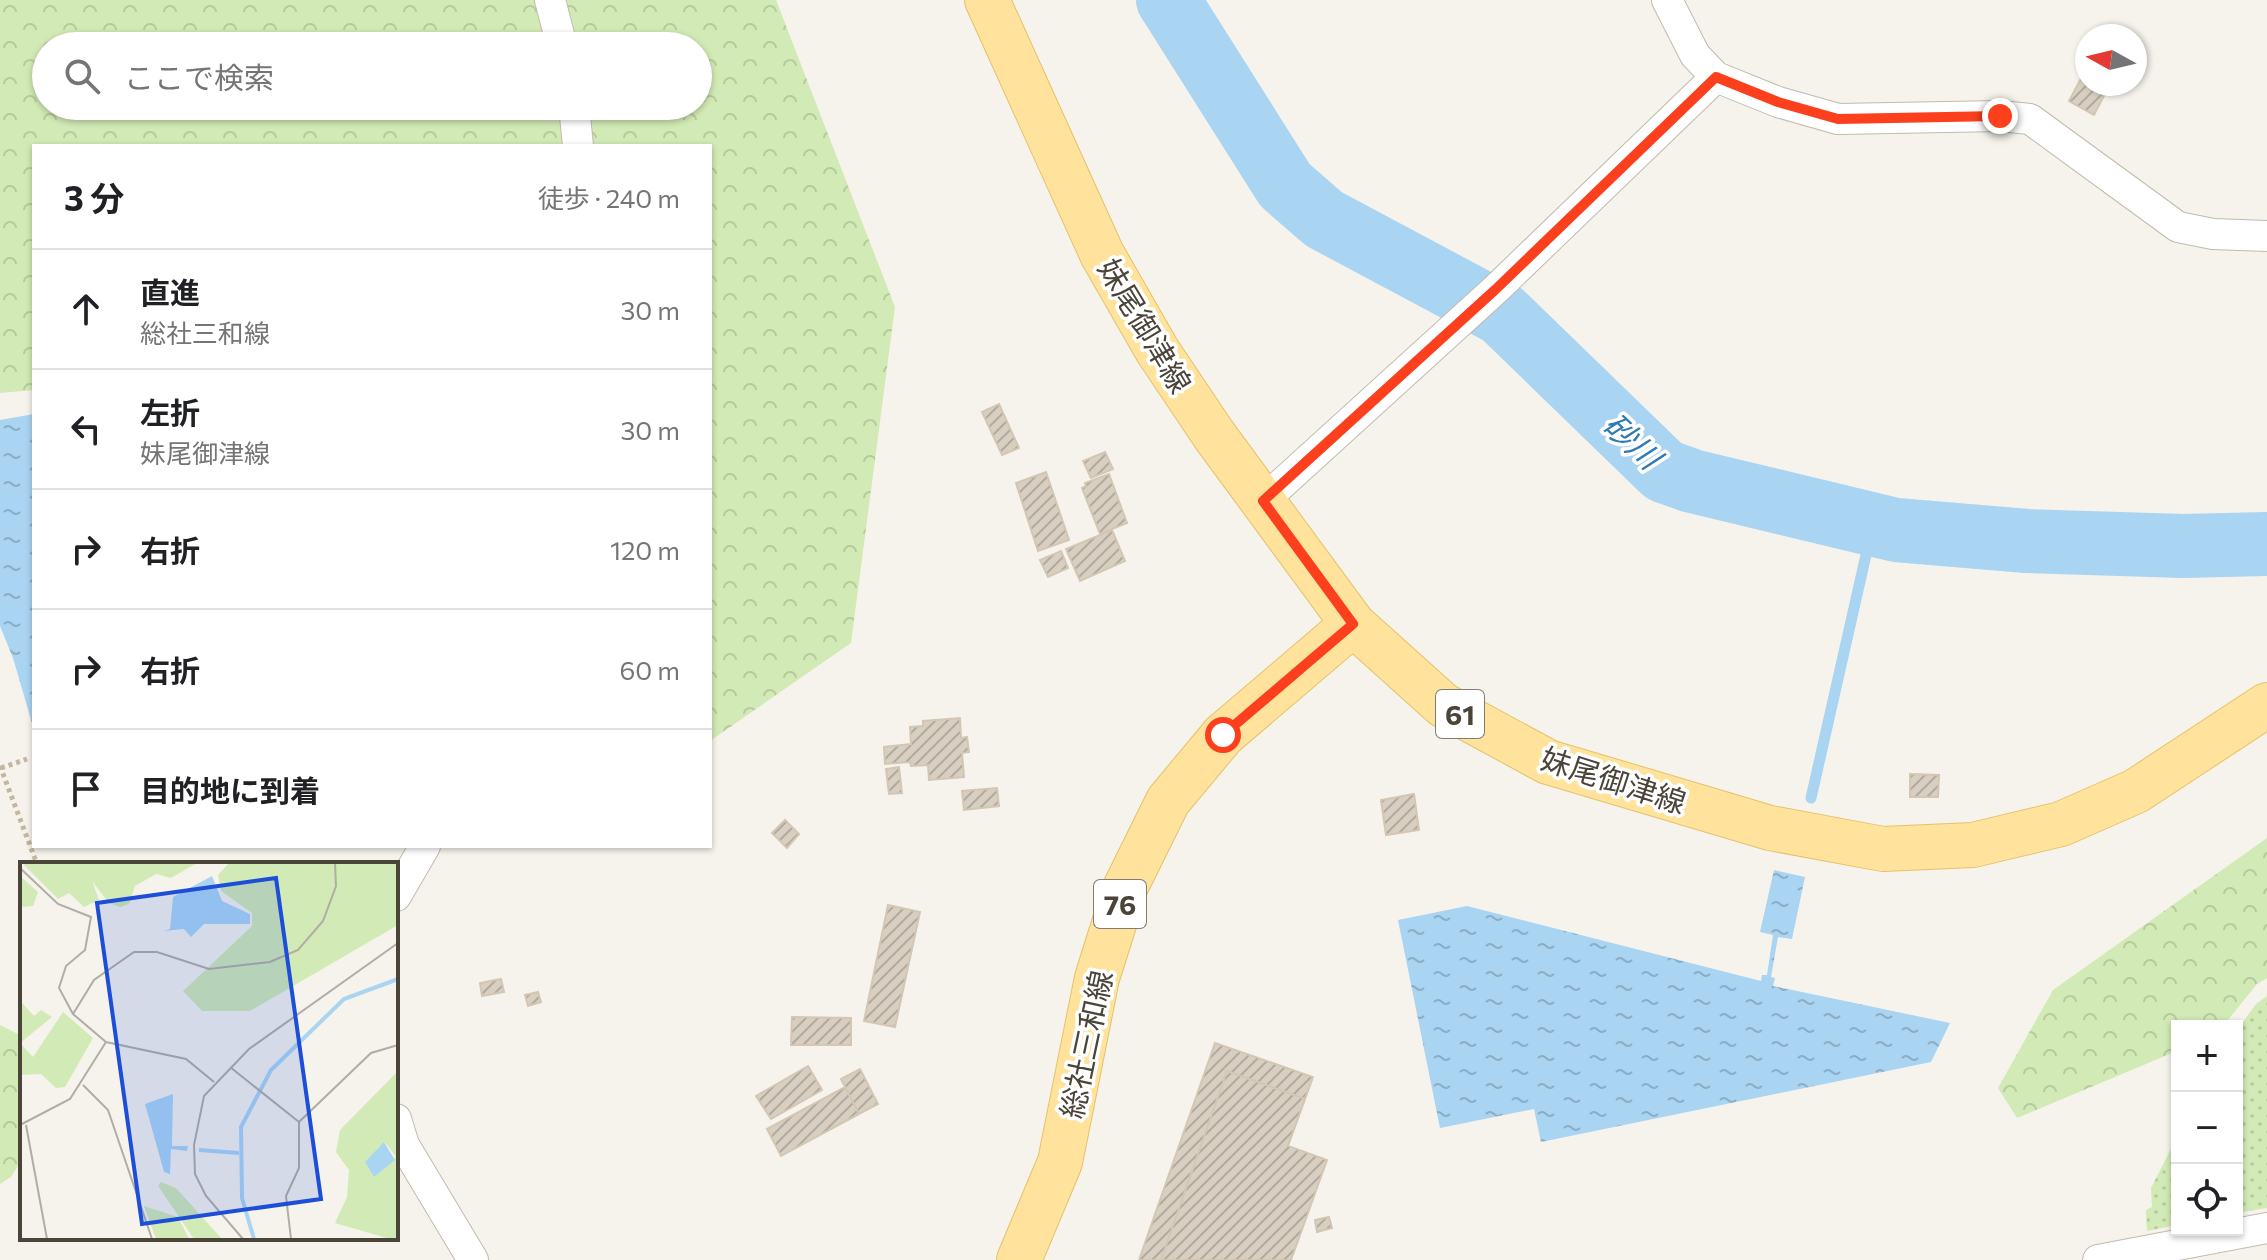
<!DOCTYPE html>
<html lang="ja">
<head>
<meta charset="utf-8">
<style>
	body { margin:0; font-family:Commissioner,"Noto Sans JP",sans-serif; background:#f6f6f6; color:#202124 }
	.controls { position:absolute; right:24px; bottom:24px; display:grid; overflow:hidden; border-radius:0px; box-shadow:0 2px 6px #0004 }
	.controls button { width:72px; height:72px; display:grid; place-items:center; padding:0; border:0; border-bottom:2px solid #e0e0e0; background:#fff; color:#202124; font:40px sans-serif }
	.compass { position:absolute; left:2075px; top:24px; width:72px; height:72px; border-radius:50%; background:#fff; box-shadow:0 2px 6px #0004; rotate:278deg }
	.stop { position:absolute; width:24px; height:24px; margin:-18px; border:6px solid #fc3f1d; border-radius:50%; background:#fff }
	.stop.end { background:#fc3f1d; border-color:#fff; box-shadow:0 2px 8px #0008 }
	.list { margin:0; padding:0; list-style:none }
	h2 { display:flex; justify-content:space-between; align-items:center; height:104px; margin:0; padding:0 32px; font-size:34px }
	h2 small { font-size:26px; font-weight:400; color:#757577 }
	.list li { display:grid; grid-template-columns:52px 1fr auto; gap:24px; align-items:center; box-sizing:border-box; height:120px; padding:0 32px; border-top:2px solid #e0e0e0 }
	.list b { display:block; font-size:30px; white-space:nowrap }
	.list p { margin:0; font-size:26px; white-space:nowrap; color:#757577 }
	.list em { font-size:26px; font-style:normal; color:#757577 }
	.icon { flex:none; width:44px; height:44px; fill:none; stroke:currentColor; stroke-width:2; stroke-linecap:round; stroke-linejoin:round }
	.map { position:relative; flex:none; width:2267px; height:1260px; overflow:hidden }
	.search { position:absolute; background:#fff; box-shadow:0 2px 6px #0004; left:32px; top:32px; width:680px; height:88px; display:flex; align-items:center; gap:20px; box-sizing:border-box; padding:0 28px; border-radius:44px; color:#757577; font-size:30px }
	.panel { position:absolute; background:#fff; box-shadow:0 2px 6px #0004; left:32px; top:144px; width:680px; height:704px; border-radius:0px }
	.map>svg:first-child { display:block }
	.forest { fill:url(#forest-crowns); fill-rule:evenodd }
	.park { fill:url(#park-dots) }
	.water { fill:url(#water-ripples) }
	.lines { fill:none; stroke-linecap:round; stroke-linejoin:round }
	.stream { stroke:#a9d4f2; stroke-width:11 }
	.river { stroke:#a9d4f2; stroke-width:64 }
	.building { fill:url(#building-hatch); stroke:#d3c7b4; stroke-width:2 }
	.street-casing { stroke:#c2bbae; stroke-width:32 }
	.primary-casing { stroke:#e6c16a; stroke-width:46 }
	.path { stroke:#c4b79f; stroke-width:5; stroke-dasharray:4 4; stroke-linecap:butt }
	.street { stroke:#fff; stroke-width:30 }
	.primary { stroke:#ffe39c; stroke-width:44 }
	.route { stroke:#fc3f1d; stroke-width:10 }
	.labels { text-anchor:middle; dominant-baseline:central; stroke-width:7; stroke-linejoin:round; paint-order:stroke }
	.shield { fill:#fff; stroke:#817c74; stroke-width:2 }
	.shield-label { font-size:28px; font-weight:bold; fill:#4b4439 }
	.street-label { font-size:30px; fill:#4b4439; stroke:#fff }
	.water-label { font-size:32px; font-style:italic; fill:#2e7ab2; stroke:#fff }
	.inset-river { fill:none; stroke:#a9d4f2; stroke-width:4 }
	.inset-road { fill:none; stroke:#b2ada4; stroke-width:2 }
	.view { fill:#1d4ed8; fill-opacity:0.15; stroke:#1d4ed8; stroke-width:4 }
	.inset-edge { fill:none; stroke:#4b4439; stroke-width:4 }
</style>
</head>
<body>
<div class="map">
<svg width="2267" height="1260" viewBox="0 0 2267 1260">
	<defs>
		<pattern id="forest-crowns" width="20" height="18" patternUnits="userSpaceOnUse" patternTransform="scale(2)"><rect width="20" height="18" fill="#d2eab5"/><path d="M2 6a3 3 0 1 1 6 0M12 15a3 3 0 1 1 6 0" fill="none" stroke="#b6ca9c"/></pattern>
		<pattern id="park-dots" width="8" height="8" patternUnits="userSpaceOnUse" patternTransform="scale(2)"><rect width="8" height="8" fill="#d2eab5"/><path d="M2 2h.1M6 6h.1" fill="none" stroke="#b6ca9c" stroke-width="1.8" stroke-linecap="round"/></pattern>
		<pattern id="water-ripples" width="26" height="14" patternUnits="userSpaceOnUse" patternTransform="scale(2)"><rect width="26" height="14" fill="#a9d4f2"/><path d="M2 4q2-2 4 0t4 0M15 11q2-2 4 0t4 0" fill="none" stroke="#8caec5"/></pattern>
		<pattern id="building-hatch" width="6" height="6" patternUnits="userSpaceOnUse" patternTransform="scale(2)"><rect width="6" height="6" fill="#d8cfc1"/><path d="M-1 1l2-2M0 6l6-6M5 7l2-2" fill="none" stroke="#b1aa9e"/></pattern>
	</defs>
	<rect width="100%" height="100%" fill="#f6f3ec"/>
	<path class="forest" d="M0,0H776L895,307L851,643L710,741V146H34V390L0,393ZM46,46H698V106H46Z
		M2267,838V978L2257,984L2223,1026H2177V1051L2017,1118L1998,1088L2053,990Z
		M0,1025L22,1036V1159L11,1177L0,1184Z"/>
	<path class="park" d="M2267,996V1208L2237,1213V1030L2256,1004Z
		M2177,1137V1225L2147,1231L2146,1210L2152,1207L2151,1188Z"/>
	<path class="water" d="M34,414V730L13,658L0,626V420Z
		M1774,870L1805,877L1792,939L1778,937L1771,977L1775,978L1773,986L1950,1023L1931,1062L1541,1142L1534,1109L1440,1128L1398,920L1467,906L1761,981L1762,975H1767L1773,935L1760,932Z"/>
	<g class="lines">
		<path class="stream" d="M1811,798L1873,524"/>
		<path class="river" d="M1168,0L1285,185L1324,219L1502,314L1664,471L1692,481L1896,530L2027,541L2183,546L2267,544"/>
	</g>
	<path class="building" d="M2080,80L2105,94L2094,115L2069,101Z
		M999,404L1019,448L1002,455L982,412Z
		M1105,452L1113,469L1091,478L1083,461Z
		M1046,472L1069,540L1038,551L1016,483Z
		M1109,474L1127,523L1100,534L1082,488L1086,486L1085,483Z
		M1112,530L1125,561L1080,581L1066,549Z
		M1061,551L1068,568L1048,577L1040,560Z
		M960,718L961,738L967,737L969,752L962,753L964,777L929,780L928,765L911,766L910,762L885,764L884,747L911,744L910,727L923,726V721Z
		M899,767L902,793L889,794L886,769Z
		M1910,774L1939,775L1938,797H1910Z
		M997,788L999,806L964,810L962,791Z
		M1414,794L1419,830L1386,835L1381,800Z
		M785,820L799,834L787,848L772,833Z
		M888,905L920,912L895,1027L864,1021Z
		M501,979L504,992L482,996L480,983Z
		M538,992L541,1002L528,1006L525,995Z
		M792,1017L851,1018V1045H791Z
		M1215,1043L1313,1077L1305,1099L1227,1071L1161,1260H1139Z
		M808,1066L822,1090L771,1119L756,1096Z
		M860,1069L878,1104L859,1114L841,1079Z
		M1227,1071L1305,1099L1288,1146L1327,1160L1291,1260H1161Z
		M845,1087L859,1114L781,1156L767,1129Z
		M1329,1217L1332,1228L1317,1232L1315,1220Z"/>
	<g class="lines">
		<defs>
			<path id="street" d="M550,0L562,46
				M1667,0L1695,55L1716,77L1778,102L1838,119L2000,116L2030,119L2178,227L2213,234L2267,236
				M574,106L578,146
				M1263,501L1496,289L1716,77
				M396,896L425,846
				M396,1119L404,1145L473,1260
				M2098,1260L2267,1228"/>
			<path id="primary" d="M987,0L1102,254L1157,350L1214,435L1353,624L1443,705L1548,762L1770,828L1883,849L1973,845L2061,824L2136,791L2267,705
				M1019,1260L1060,1162L1097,978L1126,886L1168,801L1223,735L1353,624"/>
		</defs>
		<use href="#street" class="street-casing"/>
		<use href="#primary" class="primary-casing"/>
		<path class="path" d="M0,766L37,864
			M1,768L27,759"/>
		<use href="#street" class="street"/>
		<use href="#primary" class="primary"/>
	</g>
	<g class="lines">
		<path class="route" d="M1223,735L1353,624L1263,501L1496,289L1716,77L1778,102L1838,119L2000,116"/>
	</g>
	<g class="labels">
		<g class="shield">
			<rect x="1436" y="690" width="48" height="48" rx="6"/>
			<rect x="1094" y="880" width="52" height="48" rx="6"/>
		</g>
		<g class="shield-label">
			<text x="1460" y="714">61</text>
			<text x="1120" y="904">76</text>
		</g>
		<g class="street-label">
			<text transform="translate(1146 325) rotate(59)">妹尾御津線</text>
			<text transform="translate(1614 779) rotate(18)">妹尾御津線</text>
			<text transform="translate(1085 1044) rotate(-78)">総社三和線</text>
		</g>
		<g class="water-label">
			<text transform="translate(1633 440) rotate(43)">砂川</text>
		</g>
	</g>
	<g transform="translate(20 862)">
		<rect width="378" height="378" fill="#f6f3ec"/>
		<path d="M2,1H177L151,16L136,12L115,24L109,42L100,45L89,41L72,19L79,38L64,45L49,31L38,37ZM209,1H378V63L230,149H182L163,129L232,64V51L201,29L198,13ZM0,14L18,30L13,44L0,45ZM0,139L14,154L21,148L32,155L0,181L13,195L43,150L73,176L45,225L36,226L21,212L0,213ZM378,209V377H370L315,361L327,335L329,308L316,290L320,268ZM365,280L376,295L354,315L345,300ZM141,320L156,326L202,377H174L138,324Z" fill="#d2eab5" fill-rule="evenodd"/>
		<path d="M124,344L158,355L169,377H136Z" fill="#d2eab5"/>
		<path d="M192,14L202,39L230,52V62H184L171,75L164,67L143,69L150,67L153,35ZM153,232L152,284H168L167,289L151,287L150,312L144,310L125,242ZM364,280L375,298L354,315L345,300Z" fill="#a9d4f2"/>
		<path class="inset-river" d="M179,288L219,291M234,377L222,336L221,265L251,208L324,137L378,117"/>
		<path class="inset-road" d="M0,6L38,42L71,55L65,88L46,104L39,126L53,152L86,180L166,197L194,220M53,152L74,118L114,90H137L189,107L250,100L278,88L303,59L316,24L315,1M210,205L279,260M63,223L88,248L132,377M0,263L50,237L86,180M6,263L27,377M223,377L186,334L175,312L174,283L184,234L229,187L378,81M271,377L266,334L279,306V260L351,191L378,183"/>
		<path class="view" d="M256,16L301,337L122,362L77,41Z"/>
		<rect width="378" height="378" class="inset-edge"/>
	</g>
</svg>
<div class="controls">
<button>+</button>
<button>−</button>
<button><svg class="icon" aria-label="locate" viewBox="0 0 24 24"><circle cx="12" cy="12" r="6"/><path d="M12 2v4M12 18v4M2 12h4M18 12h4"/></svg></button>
</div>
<svg class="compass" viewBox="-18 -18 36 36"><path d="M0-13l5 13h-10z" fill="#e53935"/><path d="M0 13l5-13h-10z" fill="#757577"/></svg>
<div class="stop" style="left:1223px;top:735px"></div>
<div class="stop end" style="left:2000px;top:116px"></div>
<div class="search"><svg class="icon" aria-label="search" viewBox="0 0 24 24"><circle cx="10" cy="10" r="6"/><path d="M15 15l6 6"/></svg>ここで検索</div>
<section class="panel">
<h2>3 分<small>徒歩 · 240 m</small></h2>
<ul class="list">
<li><svg class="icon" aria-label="ahead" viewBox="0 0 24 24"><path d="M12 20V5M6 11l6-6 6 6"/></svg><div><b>直進</b><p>総社三和線</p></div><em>30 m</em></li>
<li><svg class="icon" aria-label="left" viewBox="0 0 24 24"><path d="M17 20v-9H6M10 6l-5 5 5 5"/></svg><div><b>左折</b><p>妹尾御津線</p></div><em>30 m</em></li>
<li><svg class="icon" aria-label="right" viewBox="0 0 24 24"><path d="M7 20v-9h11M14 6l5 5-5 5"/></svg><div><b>右折</b></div><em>120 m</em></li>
<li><svg class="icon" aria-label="right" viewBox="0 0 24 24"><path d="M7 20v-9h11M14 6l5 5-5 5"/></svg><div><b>右折</b></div><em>60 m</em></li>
<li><svg class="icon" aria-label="arrive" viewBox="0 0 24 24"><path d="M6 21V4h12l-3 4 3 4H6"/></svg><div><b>目的地に到着</b></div></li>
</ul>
</section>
</div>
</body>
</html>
